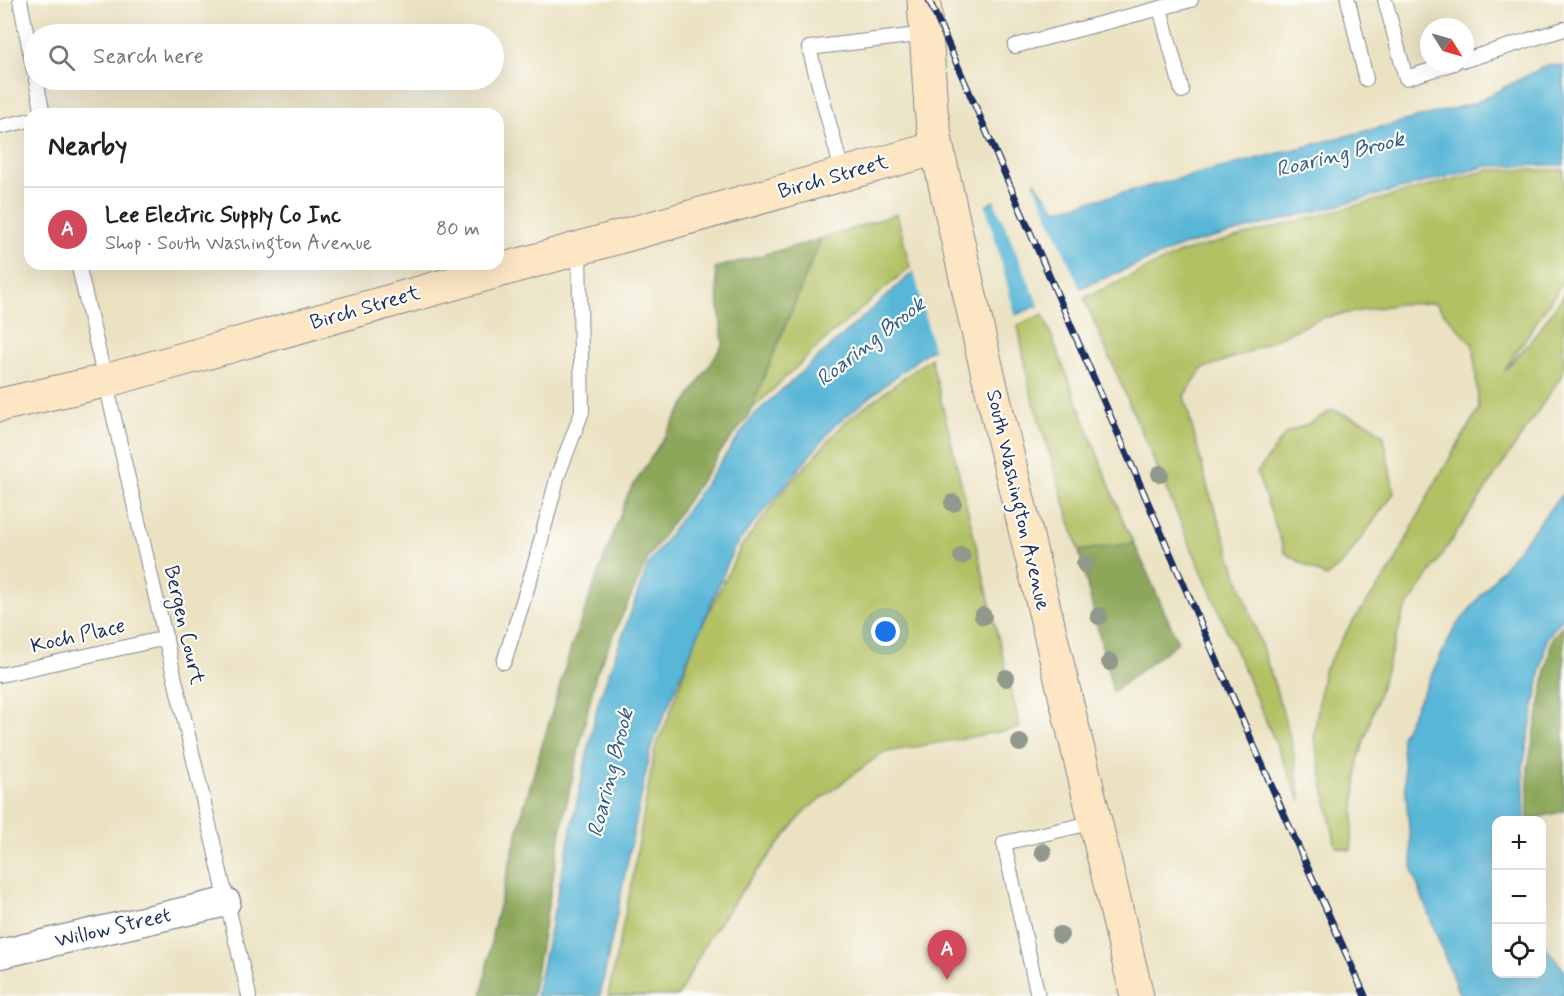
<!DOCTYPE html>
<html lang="en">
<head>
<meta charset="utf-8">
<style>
	body { margin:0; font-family:Mynerve,sans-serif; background:#f6f6f6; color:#222 }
	.controls { position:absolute; right:18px; bottom:18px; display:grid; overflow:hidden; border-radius:12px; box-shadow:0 6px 24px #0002 }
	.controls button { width:54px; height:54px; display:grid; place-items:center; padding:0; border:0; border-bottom:2px solid #e0e0e0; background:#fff; color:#222; font:30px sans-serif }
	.compass { position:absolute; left:1420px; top:18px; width:54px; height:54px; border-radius:50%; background:#fff; box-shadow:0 6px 24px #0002; rotate:127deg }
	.you { position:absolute; left:886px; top:632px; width:21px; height:21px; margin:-15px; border:4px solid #fff; border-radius:50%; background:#1a73e8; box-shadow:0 0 0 9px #1a73e833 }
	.badge { display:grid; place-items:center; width:39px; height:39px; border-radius:50%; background:#d1495b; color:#fff; font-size:20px; font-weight:700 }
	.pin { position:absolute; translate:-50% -50px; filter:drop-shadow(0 2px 3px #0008) }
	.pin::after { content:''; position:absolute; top:32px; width:21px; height:18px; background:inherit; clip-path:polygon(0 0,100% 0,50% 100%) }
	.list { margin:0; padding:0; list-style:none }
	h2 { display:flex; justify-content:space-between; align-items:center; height:78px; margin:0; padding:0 24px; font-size:26px }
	h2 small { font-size:20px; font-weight:400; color:#767676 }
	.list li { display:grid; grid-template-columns:39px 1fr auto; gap:18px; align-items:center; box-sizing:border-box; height:84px; padding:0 24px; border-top:2px solid #e0e0e0 }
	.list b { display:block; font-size:22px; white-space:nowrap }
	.list p { margin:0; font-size:20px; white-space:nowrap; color:#767676 }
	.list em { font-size:20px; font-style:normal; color:#767676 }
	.icon { flex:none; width:33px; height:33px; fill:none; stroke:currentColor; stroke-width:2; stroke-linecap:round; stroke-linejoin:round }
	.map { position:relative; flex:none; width:1564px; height:996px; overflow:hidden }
	.search { position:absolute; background:#fff; box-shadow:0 6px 24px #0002; left:24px; top:24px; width:480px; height:66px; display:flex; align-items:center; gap:15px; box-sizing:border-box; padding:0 21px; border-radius:33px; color:#767676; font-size:22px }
	.panel { position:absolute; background:#fff; box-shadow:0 6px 24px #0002; left:24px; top:108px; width:480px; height:162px; border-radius:18px }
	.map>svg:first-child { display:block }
	.green { fill:#b2c164; stroke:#667861; stroke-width:1.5 }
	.forest { fill:#8da75a; stroke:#546b5c; stroke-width:1.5 }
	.water { fill:#59b6d7; stroke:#3a729a; stroke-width:1.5 }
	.pier { fill:#ebe2c2 }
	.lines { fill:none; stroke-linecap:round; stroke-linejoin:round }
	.lane-casing { stroke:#838890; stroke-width:16 }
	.street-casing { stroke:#838890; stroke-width:31 }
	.secondary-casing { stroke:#838890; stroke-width:35 }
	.lane { stroke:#fff; stroke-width:14 }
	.street { stroke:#fff; stroke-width:28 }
	.secondary { stroke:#fce6c4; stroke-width:33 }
	.rail-casing { stroke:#1b2f5e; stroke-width:7 }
	.rail { stroke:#fdfcf7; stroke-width:4.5; stroke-dasharray:14; stroke-linecap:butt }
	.tree { fill:#91988c }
	.labels { text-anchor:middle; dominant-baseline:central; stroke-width:4.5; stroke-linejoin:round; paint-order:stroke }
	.street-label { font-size:21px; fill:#1b2f5e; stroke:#fdfcf7 }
	.water-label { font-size:22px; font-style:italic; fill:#315e88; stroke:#fdfcf7 }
</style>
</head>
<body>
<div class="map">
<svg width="1564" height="996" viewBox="0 0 1564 996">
	<rect width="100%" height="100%" fill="#fdfcf7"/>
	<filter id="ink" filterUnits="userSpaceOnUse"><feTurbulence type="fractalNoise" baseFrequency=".0167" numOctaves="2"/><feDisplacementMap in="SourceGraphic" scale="12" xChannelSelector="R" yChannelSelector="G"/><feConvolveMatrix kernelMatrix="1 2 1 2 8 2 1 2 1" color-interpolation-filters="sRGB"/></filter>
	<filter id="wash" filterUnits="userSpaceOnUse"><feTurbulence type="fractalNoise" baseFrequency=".008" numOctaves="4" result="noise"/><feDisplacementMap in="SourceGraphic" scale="24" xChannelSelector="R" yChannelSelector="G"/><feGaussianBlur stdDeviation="1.35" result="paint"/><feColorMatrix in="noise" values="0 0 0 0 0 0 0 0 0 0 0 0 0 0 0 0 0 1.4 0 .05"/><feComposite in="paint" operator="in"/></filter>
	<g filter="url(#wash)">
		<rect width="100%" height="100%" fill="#ebe2c2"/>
		<path class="green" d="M1489,170H1564V280L1504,371L1530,342L1564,295V372L1404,612L1358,761L1351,850L1336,847L1314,737L1323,672L1351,624L1392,568L1431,490L1479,409L1473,345L1435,303L1399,304L1321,318L1246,353L1202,369L1184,396L1208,489L1275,686L1292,744L1301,802L1084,298L1182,252Z
			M897,214L910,267L829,336L750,411L821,239Z
			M1043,314L1126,528L1134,543L1079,551L1030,390L1018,325Z
			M931,358L1020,728L882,753L806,810L752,877L711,934L678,996H608L632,882L655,748L666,724L696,638L741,547L784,490L847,420Z
			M1332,410L1369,423L1384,437L1394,493L1343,563L1326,577L1285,553L1257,473L1286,433L1310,423Z"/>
		<path class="forest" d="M821,239L747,418L722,450L649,556L596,674L564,815L532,996H482L493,930L525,803L571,648L628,494L723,344L715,268Z
			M1134,543L1178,642L1113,692L1079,551Z
			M1564,624V811L1528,820V767L1552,638Z"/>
		<path class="water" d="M1547,65L1564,66V165L1487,166L1182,246L928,351L835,425L735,546L651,747L600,996H536L598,703L648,565L754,415L990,203L1035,182L1056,210L1475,103Z
			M1564,492V617L1547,637L1523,766L1525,820H1496V974H1542V943L1564,970V996H1462L1458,991L1413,873L1401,737L1454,629Z"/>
		<path class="pier" d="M1032,179L1081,291L1040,308L993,198Z
			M985,203L1016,318L934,352L913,267Z"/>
	</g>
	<g filter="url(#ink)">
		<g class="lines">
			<defs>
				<path id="lane" d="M20,0L34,72
					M1348,0L1366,79
					M1385,0L1406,78L1454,63
					M1160,8L1182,91
					M1015,46L1191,0
					M1465,60L1564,29
					M36,80L43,114
					M0,127L30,120
					M843,175L809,48L926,34
					M78,264L249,996
					M504,662L535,563L558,475L582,412L579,248
					M0,675L166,638
					M1038,996L1004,843L1095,822"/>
				<path id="street" d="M0,954L226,902"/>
				<path id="secondary" d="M924,0L931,110L937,148L981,345L1137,996
					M0,405L105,381L937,148"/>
			</defs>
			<use href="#lane" class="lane-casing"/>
			<use href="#street" class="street-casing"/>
			<use href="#secondary" class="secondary-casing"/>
			<use href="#lane" class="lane"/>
			<use href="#street" class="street"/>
			<use href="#secondary" class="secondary"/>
			<defs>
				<path id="rail" d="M929,0L1285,817L1365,996"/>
			</defs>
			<use href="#rail" class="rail-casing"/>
			<use href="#rail" class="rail"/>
		</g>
		<g class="tree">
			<circle cx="1160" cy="474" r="9"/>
			<circle cx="953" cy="503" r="9"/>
			<circle cx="962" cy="556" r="9"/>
			<circle cx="1085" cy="564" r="9"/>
			<circle cx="983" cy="616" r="9"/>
			<circle cx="1099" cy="616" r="9"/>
			<circle cx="1110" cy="662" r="9"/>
			<circle cx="1006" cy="678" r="9"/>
			<circle cx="1020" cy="743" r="9"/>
			<circle cx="1043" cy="852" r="9"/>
			<circle cx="1060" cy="935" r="9"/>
		</g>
	</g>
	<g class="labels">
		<g class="street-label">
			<text transform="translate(833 177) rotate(-16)">Birch Street</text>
			<text transform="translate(365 308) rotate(-16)">Birch Street</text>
			<text transform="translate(1018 500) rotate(77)">South Washington Avenue</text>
			<text transform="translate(184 625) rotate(77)">Bergen Court</text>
			<text transform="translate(78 636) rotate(-13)">Koch Place</text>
			<text transform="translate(113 928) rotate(-13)">Willow Street</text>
		</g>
		<g class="water-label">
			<text transform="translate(1340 155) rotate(-14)">Roaring Brook</text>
			<text transform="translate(871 342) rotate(-38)">Roaring Brook</text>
			<text transform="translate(611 773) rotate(-76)">Roaring Brook</text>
		</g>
	</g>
</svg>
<div class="controls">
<button>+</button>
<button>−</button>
<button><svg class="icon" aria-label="locate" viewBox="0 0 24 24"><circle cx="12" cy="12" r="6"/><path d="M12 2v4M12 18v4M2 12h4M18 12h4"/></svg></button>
</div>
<svg class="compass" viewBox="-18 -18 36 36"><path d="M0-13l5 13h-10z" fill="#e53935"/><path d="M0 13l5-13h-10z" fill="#767676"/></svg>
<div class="you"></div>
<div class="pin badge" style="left:947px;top:980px">A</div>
<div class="search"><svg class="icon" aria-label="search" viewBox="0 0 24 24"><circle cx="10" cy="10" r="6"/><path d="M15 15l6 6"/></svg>Search here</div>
<section class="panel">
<h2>Nearby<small></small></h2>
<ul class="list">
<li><span class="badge">A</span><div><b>Lee Electric Supply Co Inc</b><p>Shop · South Washington Avenue</p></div><em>80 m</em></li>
</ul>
</section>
</div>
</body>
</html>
